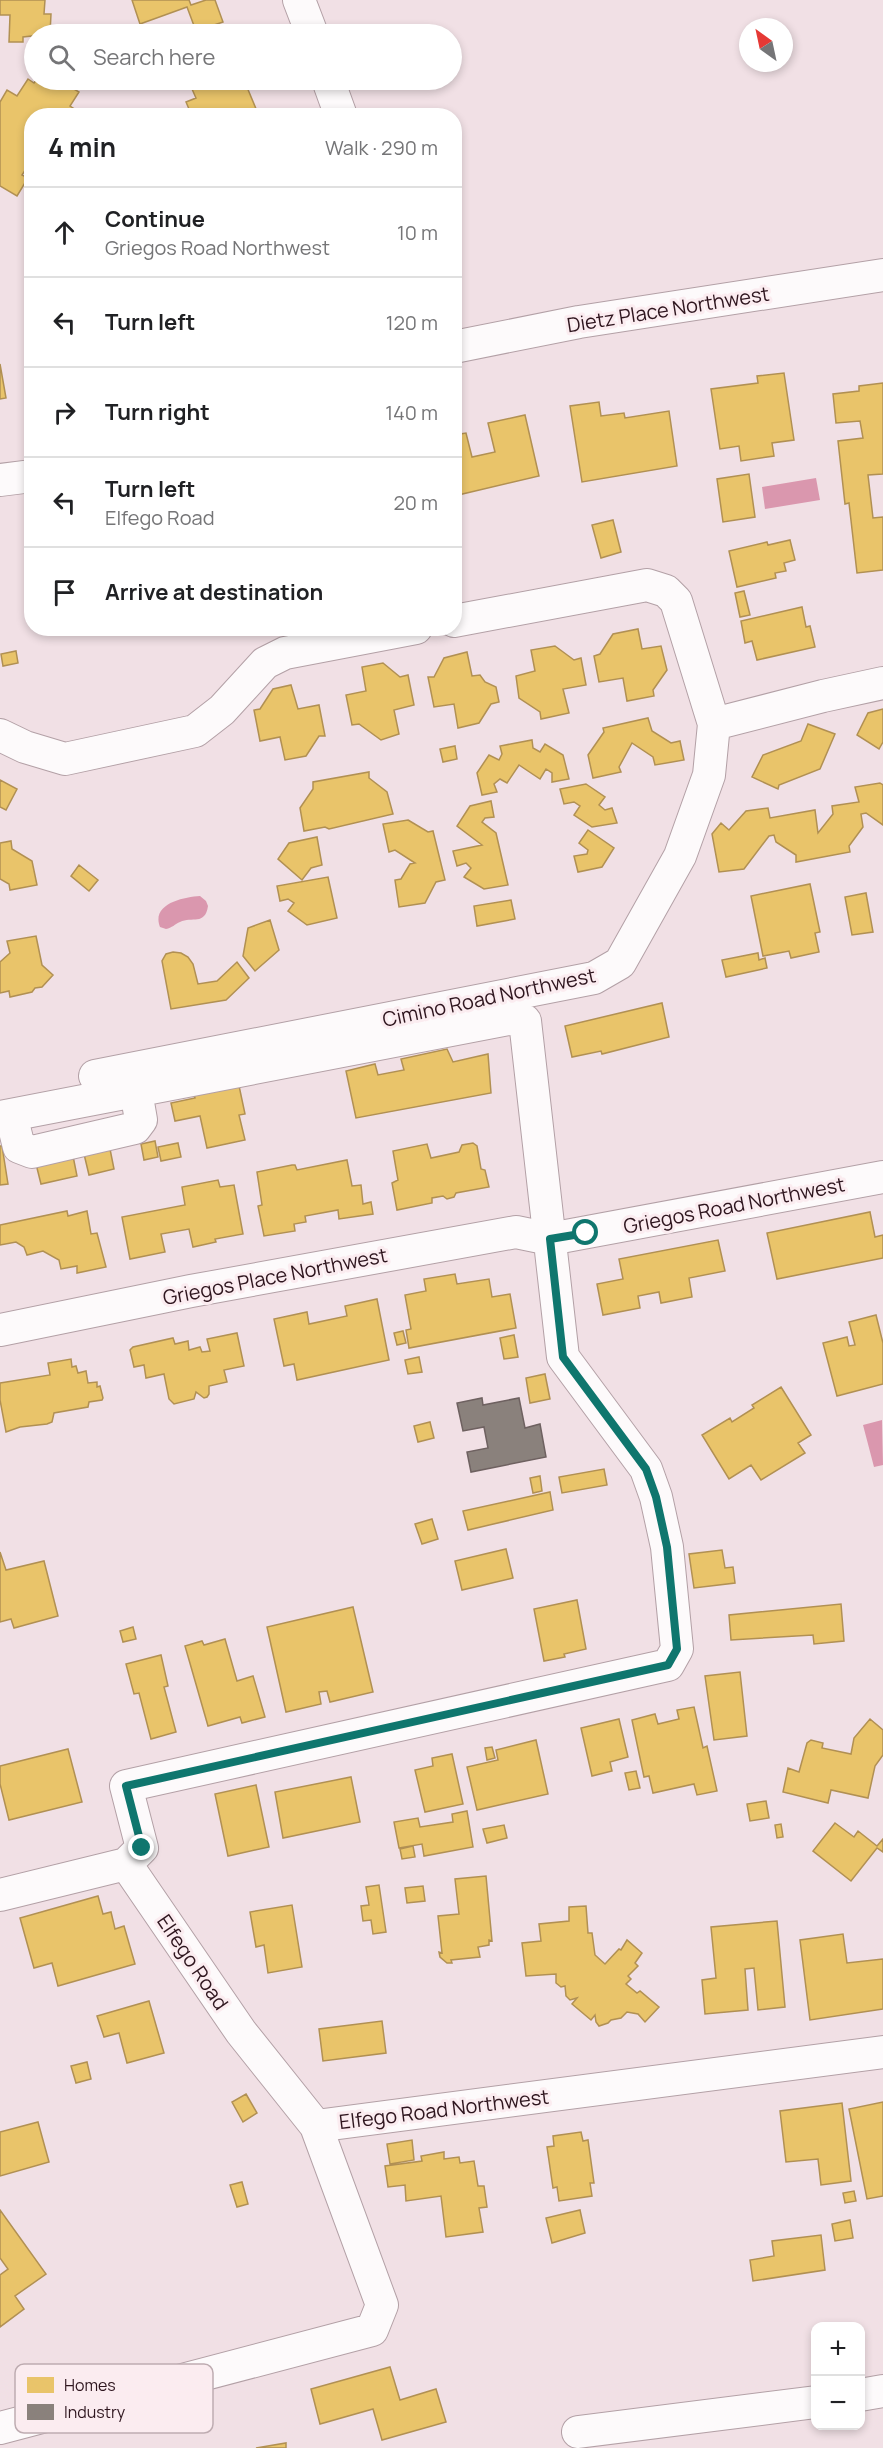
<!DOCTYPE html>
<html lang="en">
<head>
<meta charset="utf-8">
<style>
	body { margin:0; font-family:Manrope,sans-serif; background:#f2f2f2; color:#202124 }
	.controls { position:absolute; right:18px; bottom:18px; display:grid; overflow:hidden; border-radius:12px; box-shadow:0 3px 9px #0003 }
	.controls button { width:54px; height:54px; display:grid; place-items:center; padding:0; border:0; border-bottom:2px solid #e0e0e0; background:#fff; color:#202124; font:30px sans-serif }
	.compass { position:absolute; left:739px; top:18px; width:54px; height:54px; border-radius:50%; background:#fff; box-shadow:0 3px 9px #0003; rotate:327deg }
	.stop { position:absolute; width:18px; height:18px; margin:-14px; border:4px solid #0f766e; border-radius:50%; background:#fff }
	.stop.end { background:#0f766e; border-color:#fff; box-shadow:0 2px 6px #0008 }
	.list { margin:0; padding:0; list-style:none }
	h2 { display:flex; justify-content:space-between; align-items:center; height:78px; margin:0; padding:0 24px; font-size:26px }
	h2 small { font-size:20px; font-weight:400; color:#757577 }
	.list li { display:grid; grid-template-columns:39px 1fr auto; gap:18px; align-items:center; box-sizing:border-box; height:90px; padding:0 24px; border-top:2px solid #e0e0e0 }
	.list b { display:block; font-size:22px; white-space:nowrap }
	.list p { margin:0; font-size:20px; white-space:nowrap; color:#757577 }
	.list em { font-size:20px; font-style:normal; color:#757577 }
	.icon { flex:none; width:33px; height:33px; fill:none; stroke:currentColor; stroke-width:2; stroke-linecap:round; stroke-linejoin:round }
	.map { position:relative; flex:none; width:883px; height:2448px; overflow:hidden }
	.search { position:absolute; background:#fff; box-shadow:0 3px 9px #0003; left:24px; top:24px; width:438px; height:66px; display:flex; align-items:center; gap:15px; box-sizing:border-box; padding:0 21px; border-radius:33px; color:#757577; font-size:22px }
	.panel { position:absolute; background:#fff; box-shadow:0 3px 9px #0003; left:24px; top:108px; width:438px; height:528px; border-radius:24px }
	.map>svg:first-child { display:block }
	.water { fill:#da97ae }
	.homes { fill:#e9c46a; stroke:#b19053; stroke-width:1.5 }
	.industry { fill:#8a817c; stroke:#6e6160; stroke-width:1.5 }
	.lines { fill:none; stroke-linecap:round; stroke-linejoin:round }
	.minor-casing { stroke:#b3a0a6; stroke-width:34 }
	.minor { stroke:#fdfafb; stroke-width:32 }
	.route { stroke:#0f766e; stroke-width:8 }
	.labels { text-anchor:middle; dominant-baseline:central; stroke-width:6; stroke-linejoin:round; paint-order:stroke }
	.street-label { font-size:20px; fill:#2e151e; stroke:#fbecf0 }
	.key { fill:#fbecf0; stroke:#beacb1; stroke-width:1.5 }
	.key-label { font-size:16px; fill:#2e151e }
</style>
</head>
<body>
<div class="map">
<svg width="883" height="2448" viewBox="0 0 883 2448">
	<rect width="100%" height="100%" fill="#f1e0e5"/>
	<path class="water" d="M816,478L820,500L765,509L762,487Z
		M200,896L206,901L208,906C205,926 192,916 180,922C175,924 172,928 166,929L160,927C151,904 183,897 200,896Z
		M882,1420L883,1465L874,1467L863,1425Z"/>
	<path class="homes" d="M0,0H45L44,14H51L50,34L23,37V42H9L10,15H0Z
		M132,0H189L191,5L206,0H215L223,22L196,31L187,7L140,24Z
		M28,79L34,83L36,80H59L79,92L70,106L76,110L73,116H32V160L22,175L28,178L17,196L0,186V102L7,90L17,96Z
		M188,80H244L259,116H192L186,102L196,98Z
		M0,364L6,398L0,399Z
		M784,373L794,440L772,443L774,456L741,461L739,446L720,449L711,389L758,383L757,376Z
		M883,383V474L868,475L873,518L883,517V570L857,573L849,503L845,504L838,441L863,438L860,421L836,423L833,394L859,391V386Z
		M599,402L601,416L624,413L625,418L669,411L677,466L582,482L570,406Z
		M525,415L539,476L454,496V435L466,433L472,457L495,452L488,423Z
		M749,474L755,517L723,522L717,479Z
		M613,520L621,552L601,558L592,525Z
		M790,540L795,560L784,563L786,571L775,573L776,578L737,587L729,551L767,542L768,545Z
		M744,591L750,615L740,617L735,593Z
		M802,607L806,627L810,626L815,647L757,660L752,641L745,643L741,621Z
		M638,629L642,649L661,646L667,670L653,690L654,696L627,701L623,678L599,682L594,656L600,654L613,634Z
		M555,646L574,660L581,658L586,685L563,689L569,713L541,719L540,712L519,698L516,676L535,671L531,650Z
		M16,651L18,663L3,666L1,654Z
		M467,652L472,676L480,675L485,682L496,687L499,702L491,704L479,723L458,728L454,704L434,707L428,677H434L444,658Z
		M383,663L400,677L408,675L414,705L394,710L399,734L381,740L359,724L352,725L346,695L366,691L362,667Z
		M291,685L298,709L319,705L325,736H319L306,756L285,760L280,737L260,741L254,710L260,709L273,689Z
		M883,709V742L879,749L857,735L868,713Z
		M648,718L652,731L671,743L680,741L684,760L655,765L653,757L632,743L619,767L621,772L593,778L588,755L604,732L603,728Z
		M808,724L835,734L820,769L779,785L778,789L752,777L763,755L801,741Z
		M532,740L533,748L540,752L545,744L563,755L569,779L552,782V773L546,769L540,779L519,765L507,783L500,779L494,784L497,792L482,795L477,773L489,755L499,760L502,754L500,746Z
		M455,746L457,759L443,762L440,749Z
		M369,772V778L387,792L393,814L329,829L325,827L304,831L300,808L313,789V782Z
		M0,780L17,789L6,810L0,807Z
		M880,783L883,785V825L866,813L861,814L863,827L849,846L850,852L796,862V855L776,842L774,835L769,836L744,869L719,872L712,834L721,823L729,830L746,811L768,808L770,818L815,810L818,833L833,814L832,806L859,802L855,787Z
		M586,784L605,797L599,805L605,810L612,808L617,823L592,827L574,815L580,806L574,802L564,804L560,789Z
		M491,801L494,817L485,818L482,822L496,833L508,885L484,889L464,877L471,868L466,863L457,866L453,851L482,845L457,826L470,806Z
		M408,820L428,832L433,831L445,880L436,882L425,903L399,907L395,880L401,879L410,864L415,863L395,850L389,852L383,824Z
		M588,830L614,848L602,867L578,872L574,856L587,854L588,850L579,843Z
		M317,837L322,865L311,868L302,880L278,859L289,843Z
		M11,841L12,849L32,861L37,885L10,890L9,884L0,879V843Z
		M79,865L98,880L89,891L71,876Z
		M328,877L337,918L307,925L288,911L294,903L288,899L280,901L277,886Z
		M810,884L820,932L815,933L819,952L791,958L789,951L763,956L751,896Z
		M866,893L873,932L852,935L845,897Z
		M511,900L515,919L477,926L474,906Z
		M270,920L279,950L255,971L243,956L248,928Z
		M36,936L42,965L53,975L42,987L35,988L32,992L10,997L9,991L0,993V962L10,953L7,941Z
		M173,952L181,953L188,957L193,964L198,984L217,981L237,962L249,978L226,1000L171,1009L162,961L166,954Z
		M758,953L759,960L765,958L767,968L726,977L722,960Z
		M662,1003L669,1037L602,1054L601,1051L572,1057L565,1026Z
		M447,1049L453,1062L488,1054L491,1093L356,1118L346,1071L375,1064L378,1075L404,1070L401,1059Z
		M238,1081L245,1114L239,1115L245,1140L207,1148L200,1116L175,1121L171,1103L195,1098L193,1091Z
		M155,1141L158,1157L144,1160L141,1144Z
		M178,1143L181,1157L161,1161L158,1147Z
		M473,1143L477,1146L481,1169L485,1170L489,1187L456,1193L454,1197L447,1199L443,1196L432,1198V1203L397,1210L392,1183L398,1180L393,1151L427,1144L431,1158L459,1152L462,1145Z
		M0,1146H2L8,1184L0,1185Z
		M110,1149L114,1169L89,1175L84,1154Z
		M73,1156L77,1176L41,1184L36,1164Z
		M347,1160L352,1186L361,1185L363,1204L371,1202L373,1214L339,1219L338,1210L305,1216L306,1222L294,1224L295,1231L264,1236L258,1206L262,1205L257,1172L292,1165H295L297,1170Z
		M218,1180L220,1187L234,1185L243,1234L215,1239L216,1242L193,1247L189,1229L161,1234L165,1252L130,1259L122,1217L185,1205L182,1187Z
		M67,1211L68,1216L87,1211L91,1234L97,1233L106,1267L77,1273V1266L61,1269L59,1260L43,1251L27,1255L24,1247L16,1242L0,1245V1225Z
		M870,1212L875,1237L883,1235V1258L777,1279L767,1233Z
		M718,1240L725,1271L689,1278L692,1297L661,1303L659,1292L638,1296L640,1308L603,1315L597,1284L623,1279L619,1259Z
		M455,1274L457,1284L489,1279L492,1297L510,1294L516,1328L409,1348L406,1330L411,1329L405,1295L426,1291L424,1279Z
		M377,1299L389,1360L297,1380L294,1364L284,1366L274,1319L307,1312L309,1324L347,1316L345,1306Z
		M876,1315L883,1343V1384L837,1396L823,1343L847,1337L849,1346L855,1345L849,1322Z
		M403,1331L406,1343L397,1345L394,1333Z
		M237,1333L244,1366L224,1370L227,1382L209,1386V1394L207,1397L204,1398L196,1392L194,1399L174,1404L169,1399L164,1374L146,1378L144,1365L134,1367L130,1350L133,1347L173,1338L175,1344L188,1341L189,1350L200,1347L202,1352L210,1351L207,1339Z
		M514,1335L518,1357L504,1359L500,1338Z
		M419,1357L422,1372L408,1374L405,1360Z
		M71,1359L72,1367L76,1366L78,1373L86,1371L88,1383L97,1382V1387L100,1386L103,1398L102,1400L89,1402L88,1407L54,1413L52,1422L47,1424L20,1427L6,1432L0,1400V1383L50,1375L48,1363Z
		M545,1374L550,1399L530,1403L526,1378Z
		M781,1387L811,1435L798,1443L805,1453L761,1480L751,1465L729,1479L702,1435L730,1418L732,1422L754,1408L752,1405Z
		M430,1422L434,1438L418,1442L414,1426Z
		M604,1469L607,1485L562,1493L559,1477Z
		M540,1476L542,1491L533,1493L530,1478Z
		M550,1492L553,1510L468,1530L463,1511Z
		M432,1519L438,1539L422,1544L415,1524Z
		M506,1549L513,1578L462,1590L455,1561Z
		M722,1550L725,1568L733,1567L735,1583L694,1588L689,1554Z
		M0,1552L6,1570L44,1561L58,1616L14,1628L11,1619L0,1622Z
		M577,1600L586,1649L564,1654L565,1657L544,1661L534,1609Z
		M841,1604L844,1641L814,1644L813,1635L731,1640L729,1615Z
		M353,1607L373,1692L330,1702L327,1691L319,1692L321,1704L286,1712L267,1627Z
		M133,1627L136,1639L123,1642L120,1631Z
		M225,1639L237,1681L253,1676L265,1717L242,1723L240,1717L208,1726L185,1646L202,1641L204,1645Z
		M161,1655L168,1686L164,1687L176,1732L151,1739L139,1693L134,1694L126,1664Z
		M740,1672L747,1736L714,1740L705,1676Z
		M694,1707L703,1748L707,1746L717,1791L697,1795L694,1784L653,1793L649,1776L644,1777L632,1720L655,1714L658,1724L679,1719L677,1710Z
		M619,1719L628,1757L610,1762L612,1771L592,1776L581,1728Z
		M870,1719L883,1730V1755L875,1766L868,1798L831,1790L828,1803L783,1792L788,1768L799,1772L807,1743L811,1740L823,1743L822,1748L851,1754L854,1738Z
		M536,1740L548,1794L477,1810L467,1767L498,1760L496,1750Z
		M492,1747L495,1758L487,1760L485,1748Z
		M68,1749L82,1802L9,1820L0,1784V1766Z
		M452,1754L463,1804L425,1812L415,1770L433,1766L432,1758Z
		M636,1771L640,1788L629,1790L625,1773Z
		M351,1777L360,1822L283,1838L275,1792Z
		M256,1785L269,1847L228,1856L215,1794Z
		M766,1801L769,1818L750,1821L747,1804Z
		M467,1811L473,1847L424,1856L422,1844L399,1848L394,1822L418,1818L420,1827L453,1822L452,1814Z
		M835,1823L854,1837L858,1831L877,1846L883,1839V1852L877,1848L851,1881L813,1851Z
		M781,1824L783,1837L777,1838L775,1825Z
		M504,1825L507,1838L487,1843L483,1829Z
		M413,1846L415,1857L402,1859L400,1849Z
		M486,1876L492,1941L489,1940V1945L478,1947L480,1957L451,1960L452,1963H447L440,1957L439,1952L442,1953L438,1916L459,1914L455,1879Z
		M379,1885L386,1932L373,1934L371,1920L363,1921L361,1906L369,1905L366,1887Z
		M423,1886L425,1901L407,1903L405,1888Z
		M98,1896L103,1914L111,1912L115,1929L124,1926L135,1964L58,1986L52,1963L34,1968L20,1918Z
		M292,1905L302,1967L268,1973L264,1945L256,1947L250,1912Z
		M586,1906L588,1933H592L595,1955L605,1964L619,1949L621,1950L627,1940L642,1953L635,1963L638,1966L628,1976L631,1979L626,1984L637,1993L640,1991L659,2007L645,2022L638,2014L627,2012L621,2018L611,2020L608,2023L599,2026L596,2022L595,2015L591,2020L572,2004L577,1998L570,2000L566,1996L565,1986L561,1987L556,1983V1974L526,1976L522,1943L541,1941L539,1924L569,1921V1907Z
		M777,1921L785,2007L758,2010L754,1968L745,1969L748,2010L705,2014L702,1980L716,1978L711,1927Z
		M843,1934L847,1963L883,1959V2009L810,2020L800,1940Z
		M149,2001L164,2053L127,2063L119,2033L104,2037L97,2016Z
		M382,2021L386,2053L323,2061L319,2029Z
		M87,2062L91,2079L76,2083L71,2066Z
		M246,2094L257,2113L243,2122L232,2102Z
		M883,2102V2196L867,2199L849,2109Z
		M842,2103L851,2181L821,2185L818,2159L786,2162L780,2111Z
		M38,2122L49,2162L0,2176V2132Z
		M581,2132L583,2141L588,2140L594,2183H590L592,2196L559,2201L557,2187L553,2188L547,2147L554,2146L553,2136Z
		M412,2140L414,2160L390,2164L387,2144Z
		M444,2152V2159L459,2157L460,2163L474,2161L478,2186H484L487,2207L479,2208L483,2232L446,2237L441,2196L406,2201L405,2185L388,2187L385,2166L422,2161L421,2156Z
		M242,2182L248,2204L237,2207L230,2185Z
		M854,2191L856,2201L845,2203L843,2193Z
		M0,2210L46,2274L15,2296L24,2309L0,2327V2275L8,2269L0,2258Z
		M580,2210L585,2233L552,2243L546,2218Z
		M850,2220L853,2238L835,2241L832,2224Z
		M821,2235L825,2270L753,2281L750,2260L774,2256L772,2241Z
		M390,2367L400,2400L436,2389L446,2422L382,2440L373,2409L320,2424L311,2389Z
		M286,2443V2448H256Z"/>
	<path class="industry" d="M482,1398L483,1405L519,1398L525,1428L540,1424L546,1457L471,1472L467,1452L488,1448L484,1427L463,1431L457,1403Z"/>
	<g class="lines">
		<defs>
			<path id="minor" d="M299,0L312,34
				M328,80L341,116
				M454,347L579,322L883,275
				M0,480L32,476
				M454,621L647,585L666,591L676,601L714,724
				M0,735L25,747L65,759L195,731L222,710L265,663L285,653L416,628
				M95,1076L594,978L620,963L680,856L709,775L714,724L823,696L883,683
				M11,1115L19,1147L32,1152L135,1128L141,1120L136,1091
				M0,1117L508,1019L525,1021L563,1357L646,1469L656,1497L667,1547L677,1649L668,1665L126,1786L142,1848L126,1864L241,2032L316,2126
				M0,1330L191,1291L516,1232L550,1239L883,1177
				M0,1895L126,1864
				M860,2395L883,2391
				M0,2428L372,2330L382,2305L316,2126L883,2052
				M578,2432L816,2402"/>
		</defs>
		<use href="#minor" class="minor-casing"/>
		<use href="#minor" class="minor"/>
	</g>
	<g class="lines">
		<path class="route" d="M142,1848L126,1786L668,1665L677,1649L667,1547L656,1497L646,1469L563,1357L550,1239L586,1233"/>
	</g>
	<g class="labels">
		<g class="street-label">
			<text transform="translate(668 309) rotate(-9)">Dietz Place Northwest</text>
			<text transform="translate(489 997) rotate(-12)">Cimino Road Northwest</text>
			<text transform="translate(734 1205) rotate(-11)">Griegos Road Northwest</text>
			<text transform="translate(275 1276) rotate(-11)">Griegos Place Northwest</text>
			<text transform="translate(193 1962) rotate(56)">Elfego Road</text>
			<text transform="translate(444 2109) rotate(-7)">Elfego Road Northwest</text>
		</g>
	</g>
	<rect x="15" y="2364" width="198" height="69" rx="9" class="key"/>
	<rect x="27" y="2377" width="27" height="16" fill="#e9c46a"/>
	<rect x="27" y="2404" width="27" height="16" fill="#8a817c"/>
	<g class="key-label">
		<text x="64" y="2391">Homes</text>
		<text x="64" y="2418">Industry</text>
	</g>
</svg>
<div class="controls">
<button>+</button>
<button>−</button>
</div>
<svg class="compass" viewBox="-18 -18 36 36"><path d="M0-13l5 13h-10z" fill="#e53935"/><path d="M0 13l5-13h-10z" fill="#757577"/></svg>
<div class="stop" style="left:586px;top:1233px"></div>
<div class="stop end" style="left:142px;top:1848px"></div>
<div class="search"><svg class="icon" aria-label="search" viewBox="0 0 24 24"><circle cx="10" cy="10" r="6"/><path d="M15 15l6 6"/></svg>Search here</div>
<section class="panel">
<h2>4 min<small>Walk · 290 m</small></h2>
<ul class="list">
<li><svg class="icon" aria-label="ahead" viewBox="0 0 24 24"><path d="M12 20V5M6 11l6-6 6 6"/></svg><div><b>Continue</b><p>Griegos Road Northwest</p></div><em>10 m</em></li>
<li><svg class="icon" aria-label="left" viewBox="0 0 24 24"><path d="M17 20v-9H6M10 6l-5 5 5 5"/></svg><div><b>Turn left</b></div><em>120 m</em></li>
<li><svg class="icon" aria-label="right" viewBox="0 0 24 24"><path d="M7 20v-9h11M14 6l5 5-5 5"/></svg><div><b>Turn right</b></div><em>140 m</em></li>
<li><svg class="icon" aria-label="left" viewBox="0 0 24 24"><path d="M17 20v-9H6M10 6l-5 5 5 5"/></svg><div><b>Turn left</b><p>Elfego Road</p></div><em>20 m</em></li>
<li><svg class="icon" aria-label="arrive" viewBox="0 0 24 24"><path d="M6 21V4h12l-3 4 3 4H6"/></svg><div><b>Arrive at destination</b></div></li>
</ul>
</section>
</div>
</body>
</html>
